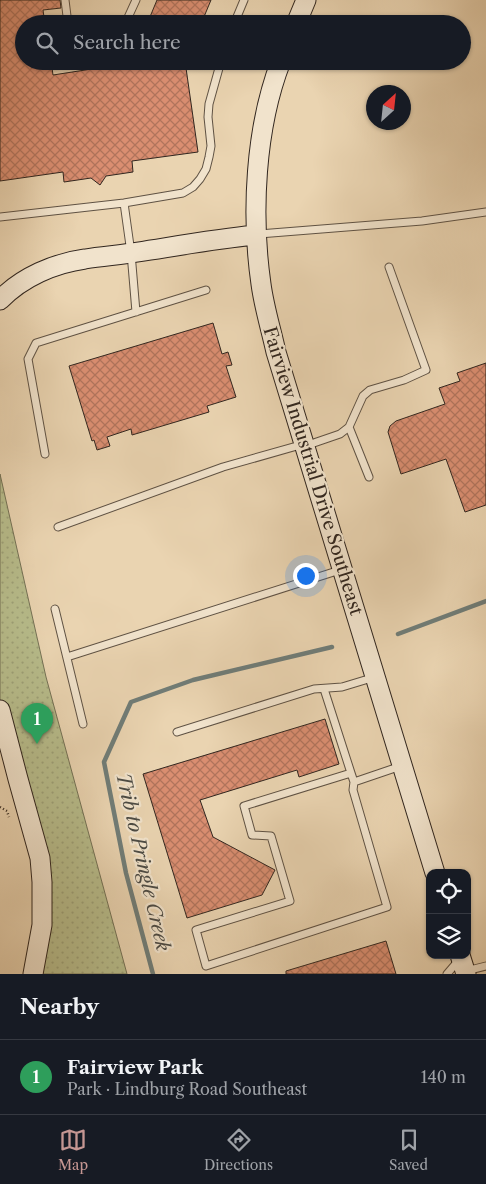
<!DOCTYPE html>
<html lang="en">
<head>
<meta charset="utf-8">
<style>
	body { margin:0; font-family:"Libre Caslon Text",serif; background:#242831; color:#f1f3f6 }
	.controls { position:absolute; right:15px; bottom:15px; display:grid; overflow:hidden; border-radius:10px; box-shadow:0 1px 4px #0004 }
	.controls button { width:45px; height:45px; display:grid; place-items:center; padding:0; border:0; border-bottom:1px solid #363941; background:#171b24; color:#f1f3f6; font:25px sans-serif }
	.compass { position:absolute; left:366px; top:85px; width:45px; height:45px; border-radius:50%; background:#171b24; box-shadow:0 1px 4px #0004; rotate:27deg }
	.you { position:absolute; left:305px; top:575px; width:18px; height:18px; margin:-12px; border:4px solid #fff; border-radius:50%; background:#1a73e8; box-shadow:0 0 0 8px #1a73e833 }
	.badge { display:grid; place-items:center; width:32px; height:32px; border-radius:50%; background:#c59692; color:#fff; font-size:16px; font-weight:700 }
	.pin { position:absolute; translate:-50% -41px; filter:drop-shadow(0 1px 2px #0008) }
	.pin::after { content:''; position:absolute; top:26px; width:18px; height:15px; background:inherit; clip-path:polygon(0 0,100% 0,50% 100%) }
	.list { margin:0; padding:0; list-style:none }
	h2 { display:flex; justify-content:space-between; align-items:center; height:65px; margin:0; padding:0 20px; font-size:21px }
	h2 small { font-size:16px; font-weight:400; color:#9ea1a6 }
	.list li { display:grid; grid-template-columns:32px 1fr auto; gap:15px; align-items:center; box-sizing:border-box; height:75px; padding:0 20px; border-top:1px solid #363941 }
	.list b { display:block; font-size:19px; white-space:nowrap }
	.list p { margin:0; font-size:16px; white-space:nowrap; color:#9ea1a6 }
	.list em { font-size:16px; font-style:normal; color:#9ea1a6 }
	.icon { flex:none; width:28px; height:28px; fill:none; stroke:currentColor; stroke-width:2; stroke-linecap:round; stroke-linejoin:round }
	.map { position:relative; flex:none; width:486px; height:974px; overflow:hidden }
	.search { position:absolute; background:#171b24; box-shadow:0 1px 4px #0004; left:15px; right:15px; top:15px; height:55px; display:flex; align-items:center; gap:12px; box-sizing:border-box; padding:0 18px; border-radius:28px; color:#9ea1a6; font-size:19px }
	.sheet { height:140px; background:#171b24 }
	nav { display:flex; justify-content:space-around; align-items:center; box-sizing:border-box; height:70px; border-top:1px solid #363941; background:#171b24; font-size:14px; color:#9ea1a6 }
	nav a { display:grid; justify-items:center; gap:2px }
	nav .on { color:#c59692 }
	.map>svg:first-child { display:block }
	.grass { fill:url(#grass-dots); stroke:#747155 }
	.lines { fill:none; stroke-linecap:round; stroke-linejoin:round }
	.stream { stroke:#707d78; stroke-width:4.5 }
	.building { fill:url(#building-cross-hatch); stroke:#31261f }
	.lane-casing { stroke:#5f5244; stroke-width:9 }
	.secondary-casing { stroke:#31261f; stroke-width:21 }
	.path { stroke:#31261f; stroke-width:2.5; stroke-dasharray:1 2.5; stroke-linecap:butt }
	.lane { stroke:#f1e3cc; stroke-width:7 }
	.secondary { stroke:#f1e3cc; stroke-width:19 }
	.labels { text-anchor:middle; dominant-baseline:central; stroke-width:4.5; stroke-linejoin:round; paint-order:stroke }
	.street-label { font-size:18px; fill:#31261f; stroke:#f1e3cc }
	.water-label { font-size:19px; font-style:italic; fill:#4b4a44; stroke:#f1e3cc }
</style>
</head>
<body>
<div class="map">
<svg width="486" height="974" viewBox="0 0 486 974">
	<defs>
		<pattern id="grass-dots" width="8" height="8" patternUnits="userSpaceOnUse" patternTransform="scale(1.25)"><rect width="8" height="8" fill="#b7bc8b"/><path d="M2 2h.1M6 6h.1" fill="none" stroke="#9ea178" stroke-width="1.8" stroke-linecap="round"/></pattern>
		<pattern id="building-cross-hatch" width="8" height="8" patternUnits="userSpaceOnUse" patternTransform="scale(1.25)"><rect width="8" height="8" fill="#da8e71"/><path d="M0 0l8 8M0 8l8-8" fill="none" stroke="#b1745c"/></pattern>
	</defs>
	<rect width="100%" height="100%" fill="#ead4b1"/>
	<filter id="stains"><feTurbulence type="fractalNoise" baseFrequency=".004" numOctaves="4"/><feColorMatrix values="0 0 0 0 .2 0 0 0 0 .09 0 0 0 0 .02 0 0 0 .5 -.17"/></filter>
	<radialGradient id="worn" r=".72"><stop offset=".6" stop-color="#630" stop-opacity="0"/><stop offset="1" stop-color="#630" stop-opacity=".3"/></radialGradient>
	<path class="grass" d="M0,474L46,677L127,974H33L42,882L0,710Z"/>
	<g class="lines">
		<path class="stream" d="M398,634L486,601
			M153,974L126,873L104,762L131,702L193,680L332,647"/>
	</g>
	<path class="building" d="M0,0H60L61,8L43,10L45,24H24V61H51L53,75L143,61H185L198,152L132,161L133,172L106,176L100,185L91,178L64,182L63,172L0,181Z
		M157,0H211L201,24H147Z
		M213,323L222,354L228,352L232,365L226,366L236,397L207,406L209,412L132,435L131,429L107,437L110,446L97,450L94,440L92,441L69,366Z
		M486,363V505L465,512L446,459L401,474L388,432L390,426L396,421L445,404L439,388L460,381L457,373Z
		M325,719L339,764L299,777L297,770L200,800L213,837L275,870L262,895L187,918L143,774Z
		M386,941L396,974H286V971Z"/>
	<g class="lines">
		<defs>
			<path id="lane" d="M65,0L68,24
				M125,24L136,0
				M234,24L244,0
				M124,203L131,253L136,312
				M0,217L124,203L183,193L193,187L200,179L206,169L209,157L211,146L208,117L209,104L221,61
				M259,234L422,221L486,212
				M349,427L369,477
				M305,446L340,434L349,427L363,396L370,390L404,380L426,370L389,267
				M45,454L28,359L36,343L206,290
				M58,527L223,467L304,444
				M55,609L83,724
				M67,657L340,570
				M324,689L351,773L354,782L353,790L387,907L206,966L196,930L290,901L271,836L252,835L244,806L351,773
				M177,732L314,689L342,687L375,677
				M354,782L401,766
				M466,971L486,966
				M447,974L459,960"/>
			<path id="secondary" d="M296,24L306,0
				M281,61C255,128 251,214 261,284C264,307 271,329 276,352L435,873
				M0,300C22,277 55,263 85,259C103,256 121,255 138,252C177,246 216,239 256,235
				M0,710L18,779L40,858L42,882V925L33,974
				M460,955L466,974"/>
		</defs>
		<use href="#lane" class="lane-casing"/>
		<use href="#secondary" class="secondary-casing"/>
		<path class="path" d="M0,807L7,811L9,817"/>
		<use href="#lane" class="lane"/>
		<use href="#secondary" class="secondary"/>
	</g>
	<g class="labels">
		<g class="street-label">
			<text transform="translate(313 471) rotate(73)">Fairview Industrial Drive Southeast</text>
		</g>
		<g class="water-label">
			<text transform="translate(143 862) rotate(77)">Trib to Pringle Creek</text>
		</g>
	</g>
	<rect width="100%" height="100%" filter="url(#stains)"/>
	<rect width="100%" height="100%" fill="url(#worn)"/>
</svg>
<div class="controls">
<button><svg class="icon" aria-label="locate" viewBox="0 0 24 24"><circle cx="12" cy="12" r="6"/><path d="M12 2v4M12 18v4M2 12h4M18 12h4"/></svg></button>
<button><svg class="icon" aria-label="layers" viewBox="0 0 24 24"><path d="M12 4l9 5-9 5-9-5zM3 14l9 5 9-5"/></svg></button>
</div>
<svg class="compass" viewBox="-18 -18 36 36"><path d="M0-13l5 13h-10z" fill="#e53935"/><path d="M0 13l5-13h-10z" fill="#9ea1a6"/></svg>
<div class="you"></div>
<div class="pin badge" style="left:37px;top:744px;background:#2e9e5b">1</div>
<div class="search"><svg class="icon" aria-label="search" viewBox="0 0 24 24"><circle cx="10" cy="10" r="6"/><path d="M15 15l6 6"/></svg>Search here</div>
</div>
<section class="sheet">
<h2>Nearby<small></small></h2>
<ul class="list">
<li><span class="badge" style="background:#2e9e5b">1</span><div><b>Fairview Park</b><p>Park · Lindburg Road Southeast</p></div><em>140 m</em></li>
</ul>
</section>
<nav>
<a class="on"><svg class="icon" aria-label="map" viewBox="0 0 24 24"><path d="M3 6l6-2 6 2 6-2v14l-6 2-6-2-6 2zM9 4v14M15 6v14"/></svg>Map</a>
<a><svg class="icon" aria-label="directions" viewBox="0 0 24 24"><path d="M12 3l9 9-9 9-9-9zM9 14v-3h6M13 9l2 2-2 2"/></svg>Directions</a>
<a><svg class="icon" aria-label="saved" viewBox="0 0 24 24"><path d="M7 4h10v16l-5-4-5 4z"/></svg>Saved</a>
</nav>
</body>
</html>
